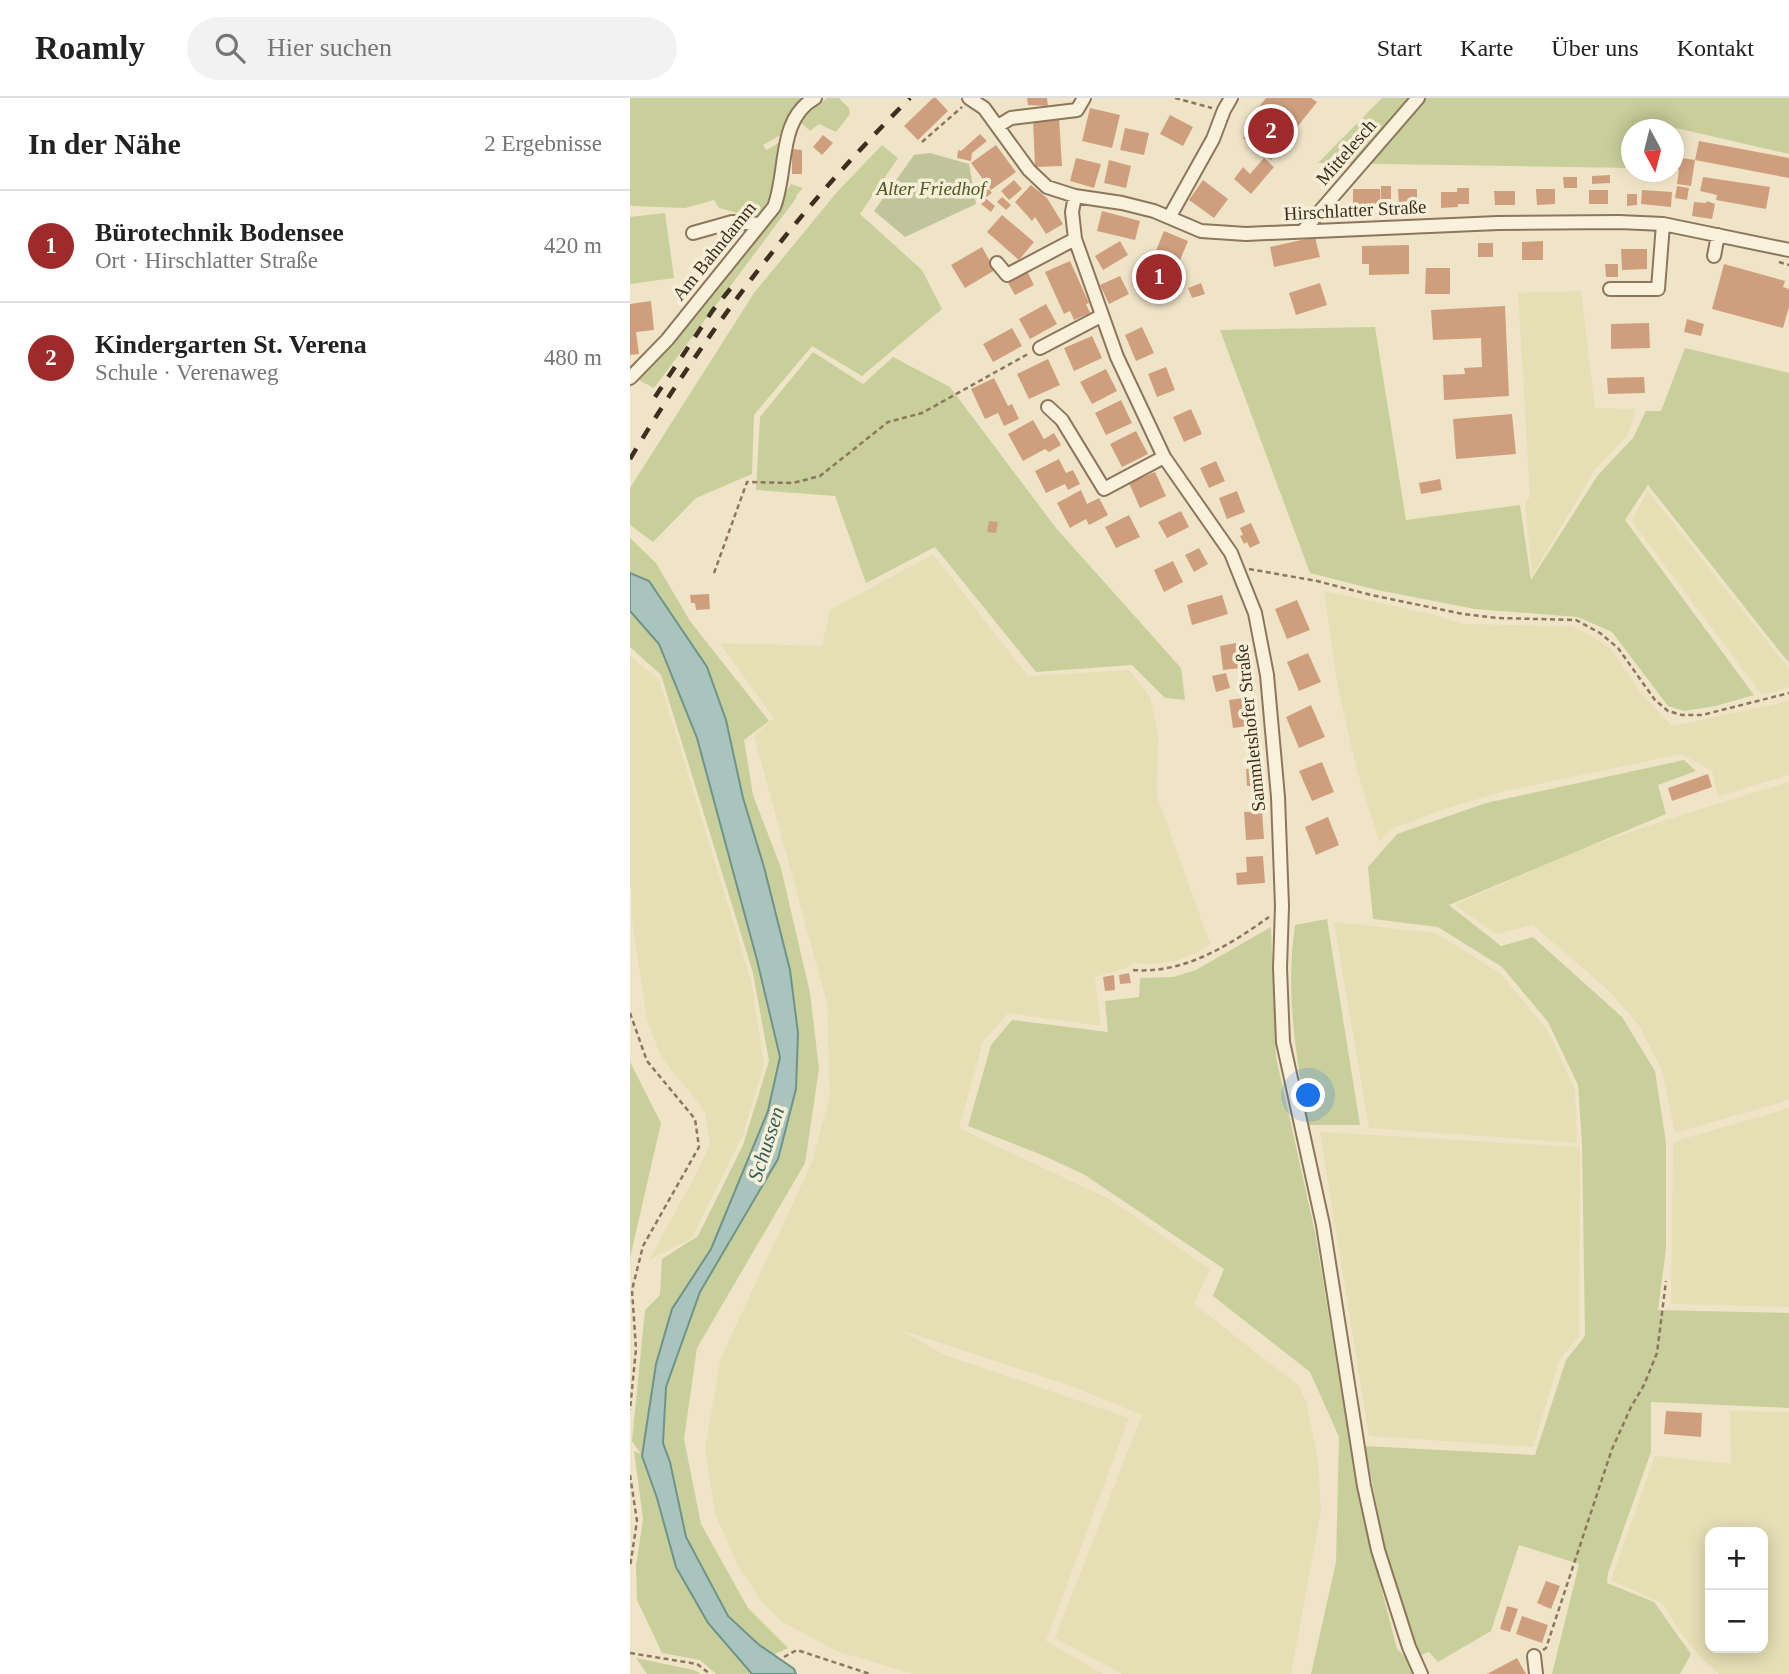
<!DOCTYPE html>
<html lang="de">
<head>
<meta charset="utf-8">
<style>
	body { margin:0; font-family:"Times New Roman",serif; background:#f2f2f2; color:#222 }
	.controls { position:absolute; right:21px; bottom:21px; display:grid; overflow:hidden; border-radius:14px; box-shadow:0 4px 18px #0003 }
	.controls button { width:63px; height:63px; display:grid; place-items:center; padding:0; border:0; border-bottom:2px solid #e0e0e0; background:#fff; color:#222; font:35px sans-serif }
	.compass { position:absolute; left:991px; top:21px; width:63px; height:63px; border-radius:50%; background:#fff; box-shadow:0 4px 18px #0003; rotate:173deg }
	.you { position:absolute; left:679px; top:998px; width:24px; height:24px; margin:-18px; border:5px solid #fff; border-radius:50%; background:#1a73e8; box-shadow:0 0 0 10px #1a73e833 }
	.badge { display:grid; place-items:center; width:46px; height:46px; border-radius:50%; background:#9e2a2b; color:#fff; font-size:23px; font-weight:700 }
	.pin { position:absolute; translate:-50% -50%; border:4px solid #fff; box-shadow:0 2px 7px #0006 }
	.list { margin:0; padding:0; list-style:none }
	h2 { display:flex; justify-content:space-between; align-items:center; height:91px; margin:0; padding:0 28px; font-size:30px }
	h2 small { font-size:23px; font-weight:400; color:#767676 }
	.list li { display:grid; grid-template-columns:46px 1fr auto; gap:21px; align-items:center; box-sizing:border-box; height:112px; padding:0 28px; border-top:2px solid #e0e0e0 }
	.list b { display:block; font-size:26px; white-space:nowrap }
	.list p { margin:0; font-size:23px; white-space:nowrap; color:#767676 }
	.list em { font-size:23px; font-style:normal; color:#767676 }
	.icon { flex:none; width:38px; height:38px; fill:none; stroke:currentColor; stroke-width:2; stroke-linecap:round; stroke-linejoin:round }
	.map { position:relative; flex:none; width:1159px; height:1576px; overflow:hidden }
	header { display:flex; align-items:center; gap:42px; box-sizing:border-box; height:98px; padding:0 35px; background:#fff; border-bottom:2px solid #e0e0e0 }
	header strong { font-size:33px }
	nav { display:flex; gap:38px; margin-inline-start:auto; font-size:24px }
	.search { width:490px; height:63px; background:#f2f2f2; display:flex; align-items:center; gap:18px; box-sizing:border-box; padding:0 24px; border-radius:38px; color:#767676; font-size:26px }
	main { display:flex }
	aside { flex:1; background:#fff }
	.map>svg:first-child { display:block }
	.farmland { fill:#e6deb5; fill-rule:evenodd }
	.green { fill:#c9cf9b }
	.cemetery { fill:#bfc49a }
	.water { fill:#a9c4bc; stroke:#6f938a; stroke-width:2 }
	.building { fill:#cf9f7d }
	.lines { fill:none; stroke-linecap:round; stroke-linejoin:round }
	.minor-casing { stroke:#8d765c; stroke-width:16 }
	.path { stroke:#8d765c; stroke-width:2.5; stroke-dasharray:5 3.5; stroke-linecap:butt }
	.minor { stroke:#faf1dc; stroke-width:12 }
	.rail { stroke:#3d2e20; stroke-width:4.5; stroke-dasharray:12 12; stroke-linecap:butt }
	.labels { text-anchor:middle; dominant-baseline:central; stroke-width:7; stroke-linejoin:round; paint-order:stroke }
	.street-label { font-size:19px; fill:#3d2e20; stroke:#f7eed8 }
	.park-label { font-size:19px; font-style:italic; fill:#4d5a26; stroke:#f7eed8 }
	.water-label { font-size:21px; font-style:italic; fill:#2f5d5a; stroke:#f7eed8 }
</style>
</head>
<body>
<header>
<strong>Roamly</strong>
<div class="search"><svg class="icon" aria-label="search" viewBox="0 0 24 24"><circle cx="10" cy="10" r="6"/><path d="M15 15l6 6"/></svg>Hier suchen</div>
<nav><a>Start</a><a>Karte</a><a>Über uns</a><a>Kontakt</a></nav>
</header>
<main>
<aside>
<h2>In der Nähe<small>2 Ergebnisse</small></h2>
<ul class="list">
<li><span class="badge">1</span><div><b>Bürotechnik Bodensee</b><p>Ort · Hirschlatter Straße</p></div><em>420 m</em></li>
<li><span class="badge">2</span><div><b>Kindergarten St. Verena</b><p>Schule · Verenaweg</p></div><em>480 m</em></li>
</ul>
</aside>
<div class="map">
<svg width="1159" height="1576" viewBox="0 0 1159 1576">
	<rect width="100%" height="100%" fill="#f0e4c8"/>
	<path class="farmland" d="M951,193L965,310L1006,311L998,336L964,373L902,478L895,406L900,398L888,195Z
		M1018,393L1159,571V589L1132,597L1001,423Z
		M303,456L398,578L499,572L520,599L528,636L527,698L580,846L568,854L545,863L521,866L504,865L497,870L465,879L471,928L378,915L353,944L329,1030L481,1102L580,1171L564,1206L669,1288L676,1303L688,1362L691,1413L661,1576H492L425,1540L512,1317L438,1287L268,1231L315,1257L499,1320L416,1543L473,1576H283L206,1553L151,1523L133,1505L108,1468L85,1415L75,1351L90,1262L182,1064L200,997L197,905L124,638L144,620L89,545L192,548L200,512Z
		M694,493L805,517L832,526L941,528L957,535L981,551L1011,595L1042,628L1159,603V677L1088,698L1082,673L1051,656L871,694L818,710L763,730L749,743L726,669L708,590Z
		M0,558L29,581L121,882L134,966L113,1037L62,1140L19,1162L66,1076L80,1046L75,1013L31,959L17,922L2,822V794L0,788Z
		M1159,684V1002L1045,1035L1032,973L1010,929L980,894L903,827L866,836L825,807L949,752L1035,722Z
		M704,824L806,835L870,875L917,932L945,991L947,1045L739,1030Z
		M1159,1010V1209L1041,1206L1043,1044Z
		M690,1034L950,1049L949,1238L930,1261L903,1349L739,1338Z
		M1100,1313L1159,1314V1576H1089L1070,1559L1048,1531L1032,1505L981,1482L1025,1358L1101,1366ZM1080,1434H1133V1550H1080Z"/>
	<path class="green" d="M0,0H174L164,12L154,35L133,47L136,52L152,43L141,103L135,114L112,118L111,116L89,110L84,102L55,110L2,108L0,106Z
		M197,0H209L219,10L220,16L206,34L189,26L180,33L167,21L187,1L192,4Z
		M752,0H1159V56L1033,27L1032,31L1002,32L1001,70L688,65Z
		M252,47L268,60L230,116L292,172L312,211L232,278L182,248L124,317L122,376L66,400L23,444L0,427V390L124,195L207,94Z
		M161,86L173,90L166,98L167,99L24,290L5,280L142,118Z
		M35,115L44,180L0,186V119Z
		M745,229L776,422L890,407L901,482L968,377L1003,340L1016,313H1031L1055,250L1159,275V565L1018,387L995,422L1124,597L1086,608L1054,613L1038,608L982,534L948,519L845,511L747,492L680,475L590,232Z
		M183,254L233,286L263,259L320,289L426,430L551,570L555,602L535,600L502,567L406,574L305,449L236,485L205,398L126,392L130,319Z
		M0,440L26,465L60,523L139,623L114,642L123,697L151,770L180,895L189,971L175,1065L67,1250L54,1341L71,1426L118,1510L158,1550L143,1557L128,1546L98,1518L56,1439L40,1364L33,1345L36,1289L70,1194L148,1061L166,991L168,935L160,872L134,769L113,700L96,622L77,569L19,483L0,475Z
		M0,513L29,546L67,640L127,862L150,959L138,1013L81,1151L42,1211L12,1358L78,1525L121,1574L119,1576H86L70,1562L32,1555L7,1502L6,1468L13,1421L4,1353L11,1356L2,1343L15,1212L30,1197L32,1161L68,1138L113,1047L139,963L123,875L31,577L0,549Z
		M1054,662L1066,673L1028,687L1036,716L819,807L871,848L903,839L992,919L1025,973L1036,1045V1151L1028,1212L1159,1215V1310L1021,1304V1354L978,1475L977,1485L1024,1504L1061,1556L1050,1576H922L949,1466L889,1447L861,1533L808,1564L799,1554L788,1558L758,1466L735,1348L905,1357L936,1262L955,1238L952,1044L948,987L918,924L872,869L808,829L743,821L738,769L767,736L856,705Z
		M697,821L730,1027H679C666,962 655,894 665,827Z
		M641,829L646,959L685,1134L730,1407L767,1551L779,1562L784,1576H681L706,1464L709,1339L680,1274L583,1198L594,1171L455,1077L412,1057L338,1028L361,947L382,922L478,934L475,903L509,899L510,880L543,879L566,872Z
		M0,964L31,1025L0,1160Z
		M6,1560L64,1572L71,1576H17Z"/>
	<path class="cemetery" d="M300,55L339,66L346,106L275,139L244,113L284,57Z"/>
	<path class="water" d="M0,475L19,483L77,569L96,622L113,700L134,769L160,872L168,935L166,991L148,1061L70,1194L36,1289L33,1345L40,1364L56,1439L98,1518L128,1546L164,1571L166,1576H122L78,1525L46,1469L27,1400L12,1358L26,1266L42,1211L81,1151L138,1013L150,959L127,862L67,640L29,546L0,513Z"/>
	<path class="building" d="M303,0H306L318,13L288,42L274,28Z
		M397,0H417L418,8L398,7Z
		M636,0H681L687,4L641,62L613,40L624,26L618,22Z
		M460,10L490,17L482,50L452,43Z
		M540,17L563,29L553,48L530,36Z
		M429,20L432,68L405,69L403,21Z
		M495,30L519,35L514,57L490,52Z
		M350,36L357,43L342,55L341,63L327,60L328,52L331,53Z
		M193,37L203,45L192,57L183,49Z
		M1069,43L1159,60V80L1065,62Z
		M366,47L386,74L361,92L341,65Z
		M162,51L172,52V76H162Z
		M1045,59L1065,62L1061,88L1047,86L1049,72L1044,71Z
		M446,60L471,66L464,90L440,83Z
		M634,60L644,69L621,96L604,81L613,69L620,76Z
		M479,62L501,68L496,90L474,85Z
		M980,77V85L962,86V78Z
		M933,79H947V90H934Z
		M1073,79L1140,89L1136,111L1086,102L1087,97L1070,93Z
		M384,82L392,91L379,102L371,93Z
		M573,82L598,101L584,120L559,102Z
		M355,86L362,95L355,100L365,108L361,114L351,106L354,103L346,94Z
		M401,87L417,100L433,126L416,136L405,119L402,123L385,104Z
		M751,88H761V101H751Z
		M1047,88L1059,90L1057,102L1045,100Z
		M827,90H839V106H828V109L811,110V94H827Z
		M723,91H750L751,111L723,112Z
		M768,91H787V111H769Z
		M906,91H925V106L907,107Z
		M959,92H978V106H959Z
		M1012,92L1042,94L1041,109L1011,106Z
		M864,93H885V107H865Z
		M997,96H1007V107L997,108Z
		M372,99L381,107L376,112L367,104Z
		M1077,103L1085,106L1082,121L1062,118L1064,104L1076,105Z
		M472,113L510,123L505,142L467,133Z
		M372,117L404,144L389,162L357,134Z
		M534,133L558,143L538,191L514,182Z
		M685,139L690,159L644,169L640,149Z
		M490,143L498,157L473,172L465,158Z
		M913,143V162H892V144Z
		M848,145H863V159H848Z
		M779,147V176L739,177V166H732V148Z
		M352,149L365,172L335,190L321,167Z
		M991,151H1017V171L992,172Z
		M440,163L459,205L456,206L460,215L444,222L440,213L434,216L415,174Z
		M975,166H988V179H976Z
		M1094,166L1155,183L1153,189L1159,191V209L1153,230L1082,211Z
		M796,170H820V196H795Z
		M397,173L404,187L385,197L377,183Z
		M490,178L499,196L479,206L470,187Z
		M571,185L575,196L562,200L558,190Z
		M690,185L697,207L666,217L659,195Z
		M21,203L24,232L6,234L9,256L0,257V206Z
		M416,206L427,226L400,241L389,221Z
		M875,208L879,298L814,302L813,277L835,276L834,270L852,269L851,240L803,242L801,212Z
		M1057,221L1074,226L1071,238L1054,234Z
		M1019,225L1020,250L981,251V226Z
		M512,229L524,255L506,263L495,237Z
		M382,230L392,248L363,264L353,246Z
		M462,238L472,260L444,273L434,250Z
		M418,261L430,287L399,301L387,276Z
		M536,269L545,292L527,299L518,276Z
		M476,271L487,293L462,306L450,284Z
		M1014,279L1015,295L978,296L977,280Z
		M364,280L378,308L382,306L389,321L374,328L368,315L355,321L341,291Z
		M491,302L502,325L476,337L465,315Z
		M561,311L572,336L554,344L543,319Z
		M882,316L886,356L826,361L823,321Z
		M403,322L414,341L424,335L431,347L419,354L415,351L393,363L378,336Z
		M506,333L518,356L492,369L480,346Z
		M429,361L436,375L443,372L450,386L438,392L435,386L416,395L405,373Z
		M586,363L595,383L579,390L570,370Z
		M525,374L536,398L510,410L499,385Z
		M810,381L812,392L791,396L789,385Z
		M451,392L457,406L469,400L478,417L459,427L456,421L440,430L427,405Z
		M607,393L615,414L597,421L589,400Z
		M551,413L559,429L537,440L528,424Z
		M499,417L510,439L486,450L475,429Z
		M359,423L368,424L366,435L357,434Z
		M621,425L630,445L620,450L617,444L614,446L610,438L613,437L610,430Z
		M569,450L578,466L564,474L555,457Z
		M543,463L553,484L534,494L524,472Z
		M79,496L80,511L66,512L65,505H61L60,497Z
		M592,497L598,516L562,527L557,507Z
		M667,502L680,532L657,541L645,511Z
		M606,545L610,570L593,572L590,548Z
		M678,555L691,584L669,593L657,564Z
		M596,575L600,590L586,594L582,578Z
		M620,599L624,627L603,630L599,602Z
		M681,607L695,639L669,650L656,619Z
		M692,664L704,694L682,703L669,673Z
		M631,670L632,687L617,688L616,671Z
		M1078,676L1082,689L1042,703L1038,690Z
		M632,713L634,741L616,742L614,714Z
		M698,719L709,747L686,757L675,729Z
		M633,758L635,785L607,787L606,775L617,774L616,759Z
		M499,875L501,885L490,886L489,877Z
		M484,877L485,892L475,893L473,879Z
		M1036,1313L1072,1315L1071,1339L1034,1336Z
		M916,1483L930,1488L921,1511L907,1505Z
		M877,1508L888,1511L880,1534L870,1531Z
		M892,1518L918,1527L912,1545L886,1536Z
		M887,1560L896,1576H857Z"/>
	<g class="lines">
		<defs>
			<path id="minor" d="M339,0L354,10L399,72L417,89L445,98L492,105L524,113L571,133L616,136L868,125L989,124L1033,126L1159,152
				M368,28L381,20L447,12L454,0
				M445,98L442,114L445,141L487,259L534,359L601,455L625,515L637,577L648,699L652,808L650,870L653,944L693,1127L734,1388L748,1452L779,1549L791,1576
				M540,118L583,41L594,12L601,0
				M673,133L788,0
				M63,135L102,124L130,126
				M1084,158L1088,137
				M367,165L377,177L445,141
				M980,191H1028L1033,126
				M410,250L471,218
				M0,280L37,242L144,109C158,74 147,21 185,0
				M418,309L432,322L474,391L534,359
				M904,1558L906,1576"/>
		</defs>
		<use href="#minor" class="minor-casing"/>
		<path class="path" d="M545,0L582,10
			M292,44L332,9
			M1149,164L1159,167
			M619,471L687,483L741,497L833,516L868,520L946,522L970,535L988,550L1025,602L1038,613L1052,617H1072L1159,595
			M84,475L117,384L163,385L190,378L258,324L292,315L398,256
			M503,872C554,876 598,848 639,819
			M0,915L17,963L65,1021L69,1049L13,1148L2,1192L6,1251L0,1312
			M0,1377L7,1423L0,1469
			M913,1552L916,1550L982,1351L1001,1309L1014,1287L1027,1255L1036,1183
			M0,1555L67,1566L80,1576
			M154,1559L167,1552L240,1576"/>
		<use href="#minor" class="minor"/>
		<path class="rail" d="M25,299L83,212L101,190
			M0,361C81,226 169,111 280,0"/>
	</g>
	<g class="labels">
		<g class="street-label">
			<text transform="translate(716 54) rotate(-49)">Mittelesch</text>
			<text transform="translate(725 112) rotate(-3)">Hirschlatter Straße</text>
			<text transform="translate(84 153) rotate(-51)">Am Bahndamm</text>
			<text transform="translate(620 630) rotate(-96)">Sammletshofer Straße</text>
		</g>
		<g class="park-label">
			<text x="301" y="90">Alter Friedhof</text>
		</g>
		<g class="water-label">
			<text transform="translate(136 1046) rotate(-72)">Schussen</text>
		</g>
	</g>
</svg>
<div class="controls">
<button>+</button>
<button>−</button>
</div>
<svg class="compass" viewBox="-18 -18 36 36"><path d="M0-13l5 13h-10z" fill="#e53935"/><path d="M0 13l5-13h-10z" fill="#767676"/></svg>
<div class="you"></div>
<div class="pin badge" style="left:529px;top:179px">1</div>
<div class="pin badge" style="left:641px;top:33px">2</div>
</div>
</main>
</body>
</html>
